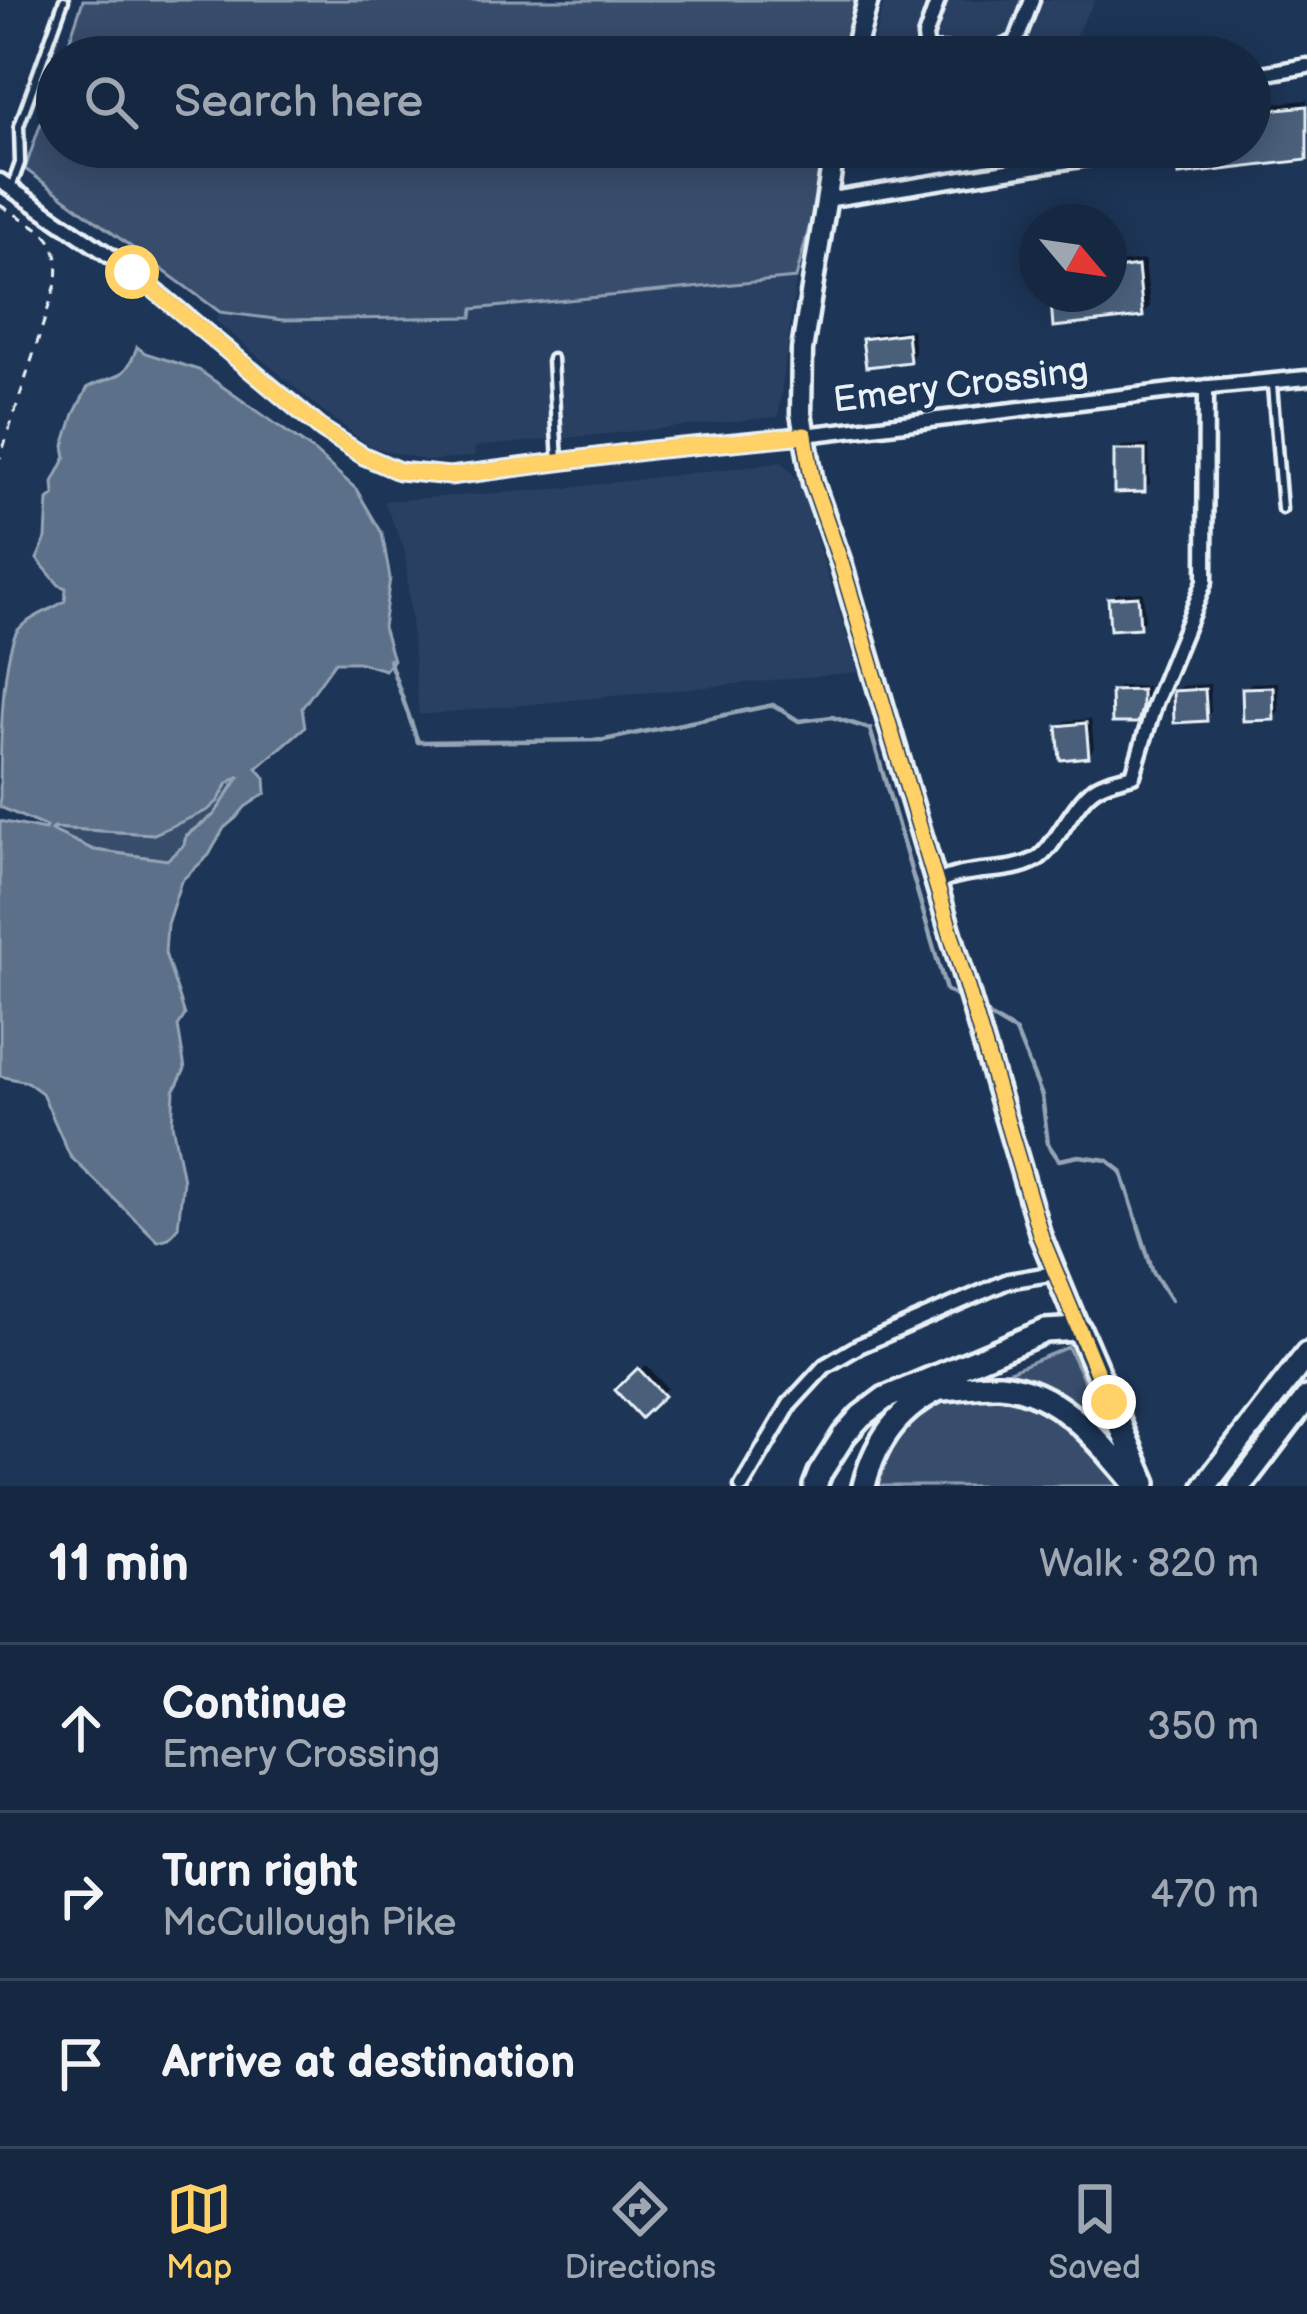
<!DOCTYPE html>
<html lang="en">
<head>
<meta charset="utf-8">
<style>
	body { margin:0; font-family:"Balsamiq Sans",sans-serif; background:#1f3048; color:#f1f3f6 }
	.compass { position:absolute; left:1019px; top:204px; width:108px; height:108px; border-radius:50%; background:#162841; box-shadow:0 6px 30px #0003; rotate:119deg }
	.stop { position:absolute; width:36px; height:36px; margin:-27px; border:9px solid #ffd166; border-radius:50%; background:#fff }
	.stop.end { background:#ffd166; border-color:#fff; box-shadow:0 3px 12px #0008 }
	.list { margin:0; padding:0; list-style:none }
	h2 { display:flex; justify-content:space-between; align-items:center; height:156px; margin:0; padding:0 48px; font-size:51px }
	h2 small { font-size:39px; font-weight:400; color:#9ea6b1 }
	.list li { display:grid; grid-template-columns:78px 1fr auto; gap:36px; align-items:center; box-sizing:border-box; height:168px; padding:0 48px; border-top:3px solid #35445a }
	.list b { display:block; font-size:45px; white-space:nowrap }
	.list p { margin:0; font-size:39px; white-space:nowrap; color:#9ea6b1 }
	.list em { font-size:39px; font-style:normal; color:#9ea6b1 }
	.icon { flex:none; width:66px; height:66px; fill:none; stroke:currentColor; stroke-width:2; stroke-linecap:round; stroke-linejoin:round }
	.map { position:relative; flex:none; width:1307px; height:1486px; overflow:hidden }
	.search { position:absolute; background:#162841; box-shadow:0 6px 30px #0003; left:36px; right:36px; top:36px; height:132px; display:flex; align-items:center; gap:30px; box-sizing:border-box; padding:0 42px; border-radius:66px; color:#9ea6b1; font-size:45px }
	.sheet { height:660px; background:#162841 }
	nav { display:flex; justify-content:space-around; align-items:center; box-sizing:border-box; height:168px; border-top:3px solid #35445a; background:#162841; font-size:33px; color:#9ea6b1 }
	nav a { display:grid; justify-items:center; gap:6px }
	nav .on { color:#ffd166 }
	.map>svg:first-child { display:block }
	.built { fill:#2a4162 }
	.green { fill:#374d6c; stroke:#909fb2; stroke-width:3 }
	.water { fill:#5d7089; stroke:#95a4b5; stroke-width:3; fill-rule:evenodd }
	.shadow { fill:#0007 }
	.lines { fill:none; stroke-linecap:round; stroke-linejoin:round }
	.stream { stroke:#95a4b5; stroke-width:4.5 }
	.building { fill:#495e7a; stroke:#e8f1f8; stroke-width:3 }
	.lane-casing { stroke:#e8f1f8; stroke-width:15 }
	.street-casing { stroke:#e8f1f8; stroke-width:21 }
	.secondary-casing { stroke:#e8f1f8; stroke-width:27 }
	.primary-casing { stroke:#e8f1f8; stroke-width:30 }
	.path { stroke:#e8f1f8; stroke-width:3; stroke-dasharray:9 9; stroke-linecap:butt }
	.lane { stroke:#1d3557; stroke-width:6 }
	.street { stroke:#1d3557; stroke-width:12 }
	.secondary { stroke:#1d3557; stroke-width:18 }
	.primary { stroke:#1d3557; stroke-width:21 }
	.route { stroke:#ffd166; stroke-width:15 }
	.labels { text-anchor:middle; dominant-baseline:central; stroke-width:9; stroke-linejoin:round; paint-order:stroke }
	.street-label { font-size:36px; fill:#e8f1f8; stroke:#1d3557 }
</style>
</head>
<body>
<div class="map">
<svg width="1307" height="1486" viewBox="0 0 1307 1486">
	<rect width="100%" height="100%" fill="#1d3557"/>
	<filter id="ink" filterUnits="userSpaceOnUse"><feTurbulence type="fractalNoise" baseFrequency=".00833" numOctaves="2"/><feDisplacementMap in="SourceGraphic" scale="24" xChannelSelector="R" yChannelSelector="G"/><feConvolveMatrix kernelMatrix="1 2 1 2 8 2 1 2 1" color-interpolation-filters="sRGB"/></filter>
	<g filter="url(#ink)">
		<path class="built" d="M885,0H1095L1063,57H869Z
			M796,278L778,417L475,447L474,456L429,461L371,447L322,410L216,321L220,312L283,320L472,317L473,309Z
			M782,462L798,480L858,672L419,715L405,551L384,501L569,488Z"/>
		<path class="green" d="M83,0H867L853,57H64Z
			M57,76V147H830L796,278L473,309L472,317L283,320L220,312L25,169Z
			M242,772L214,815L186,835L184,845L167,860L94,850L51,831L52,828L154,834L218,801L228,783Z
			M1068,1347L1119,1454L997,1376Z
			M974,1392L1021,1396L1063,1417L1126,1486H874C894,1429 913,1406 974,1392Z"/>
		<path class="water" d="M137,347L145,353L199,370L311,449L356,489L382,533L390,578L383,627L393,660L385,670L358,662H335L302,708L305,727L257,768L265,778L266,793L245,807L236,818L224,828L209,855L181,881L167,924L165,953L185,1015L178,1026L185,1069L174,1091L172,1124L183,1180L178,1227L169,1238L158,1241L70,1156L42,1093L27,1082L0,1076V821L45,830L46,827L0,807C0,765 0,662 17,631C29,617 49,611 65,601L66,588L59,585L37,559L46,538L48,500L54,495L53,482L66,457L64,446L74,414L88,387C116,374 125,382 137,347ZM240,776L214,815L186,836L184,845L167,860L94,850L51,830L53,828L154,834L208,810L218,801L228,783Z"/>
		<path class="shadow" d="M1307,100V157L1179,147H1250V106Z
			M1145,260L1150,307L1142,314L1054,301L1060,294H1109V264Z
			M912,329L915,353L909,359L865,340L871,334Z
			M1149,445L1150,484L1144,489L1117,452L1122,446Z
			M1143,592L1145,619L1139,625L1111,599L1117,593Z
			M1278,682L1279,711L1273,717L1245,689L1251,683Z
			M1210,684L1211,712L1205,718L1176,692L1182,686Z
			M1120,686H1147V700L1143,713L1137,720L1114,692Z
			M1091,719L1094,748L1088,754L1060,727L1066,721Z
			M646,1365L667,1388L641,1413L619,1390Z"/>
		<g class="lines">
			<path class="stream" d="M389,660L418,742L604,740L773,705L799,721L832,717L870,729L946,990L958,997
				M987,1015L1016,1032L1042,1096L1048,1144L1059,1160L1079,1156L1107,1160L1121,1171L1153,1272L1171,1300"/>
		</g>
		<path class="building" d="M1307,106V160L1179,175L1176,147H1250V112Z
			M1138,266L1143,317L1053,327L1051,300L1080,297V294H1109V270Z
			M907,333L910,362L866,367L862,339Z
			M1114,450H1145V492L1114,493Z
			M1138,596L1140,628L1110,630L1108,598Z
			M1273,687L1274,720L1243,721L1242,688Z
			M1205,689L1207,721L1174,723L1173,691Z
			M1142,690V708L1138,723H1112L1111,691Z
			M1086,723L1089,757L1060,760L1057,726Z
			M638,1368L664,1396L641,1418L615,1390Z"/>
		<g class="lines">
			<defs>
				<path id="lane" d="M11,188L20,163L19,126L64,0
					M552,359L558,461
					M1272,385L1282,509"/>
				<path id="street" d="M938,0L925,37L927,51L989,53L1016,42L1032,0
					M1250,76L1307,66
					M0,181L132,271L323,430L364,456L399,471L450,476L651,450L805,435L1188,389L1307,378
					M826,200L1150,148
					M936,883C971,865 1006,876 1037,859C1054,849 1071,808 1090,792C1100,782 1119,779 1133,775L1155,703L1205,581L1206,387
					M742,1486L790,1404L825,1366L859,1346L1008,1281L1055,1273"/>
				<path id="secondary" d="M853,57L868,0
					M835,147L802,350L801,413L813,483L841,563L1041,1237L1079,1329"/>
				<path id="primary" d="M1079,1329L1145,1483
					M943,1389C961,1388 982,1384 1000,1385C1060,1390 1101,1444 1137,1486
					M815,1486L820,1473L844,1435L861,1416L885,1398L1045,1331L1079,1329
					M864,1486C877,1433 906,1401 957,1381
					M1205,1486L1307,1354
					M1240,1486L1307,1398"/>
			</defs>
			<use href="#lane" class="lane-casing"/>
			<use href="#street" class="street-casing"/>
			<use href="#secondary" class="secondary-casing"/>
			<use href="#primary" class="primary-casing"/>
			<path class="path" d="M0,205C37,229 62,232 57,281L0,458"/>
			<use href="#lane" class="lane"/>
			<use href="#street" class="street"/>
			<use href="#secondary" class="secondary"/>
			<use href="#primary" class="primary"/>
		</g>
	</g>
	<g class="lines" filter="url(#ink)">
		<path class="route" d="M132,272L323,430L364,456L399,471L450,476L651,450L805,435L813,483L841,563L1041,1237L1109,1402"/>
	</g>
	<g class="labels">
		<g class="street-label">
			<text transform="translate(961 386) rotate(-7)">Emery Crossing</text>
		</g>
	</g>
</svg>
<svg class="compass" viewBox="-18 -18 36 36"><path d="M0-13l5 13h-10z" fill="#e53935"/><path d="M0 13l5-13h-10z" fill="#9ea6b1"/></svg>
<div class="stop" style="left:132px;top:272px"></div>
<div class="stop end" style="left:1109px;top:1402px"></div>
<div class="search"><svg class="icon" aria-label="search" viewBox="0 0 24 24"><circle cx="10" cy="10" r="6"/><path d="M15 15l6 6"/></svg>Search here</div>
</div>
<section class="sheet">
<h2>11 min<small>Walk · 820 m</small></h2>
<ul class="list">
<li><svg class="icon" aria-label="ahead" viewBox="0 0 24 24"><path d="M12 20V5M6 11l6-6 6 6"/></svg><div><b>Continue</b><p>Emery Crossing</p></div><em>350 m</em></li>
<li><svg class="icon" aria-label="right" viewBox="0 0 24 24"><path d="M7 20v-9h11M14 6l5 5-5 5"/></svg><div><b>Turn right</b><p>McCullough Pike</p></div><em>470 m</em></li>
<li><svg class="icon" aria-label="arrive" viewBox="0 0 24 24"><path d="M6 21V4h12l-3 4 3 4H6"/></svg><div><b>Arrive at destination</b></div></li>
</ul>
</section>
<nav>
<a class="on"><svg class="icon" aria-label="map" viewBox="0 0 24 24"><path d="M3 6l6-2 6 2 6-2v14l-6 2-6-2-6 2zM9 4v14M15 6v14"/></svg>Map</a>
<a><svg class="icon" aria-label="directions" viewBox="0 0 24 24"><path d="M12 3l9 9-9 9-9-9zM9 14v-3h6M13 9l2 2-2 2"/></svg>Directions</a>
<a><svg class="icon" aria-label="saved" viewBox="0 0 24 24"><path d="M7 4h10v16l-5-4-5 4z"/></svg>Saved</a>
</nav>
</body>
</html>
